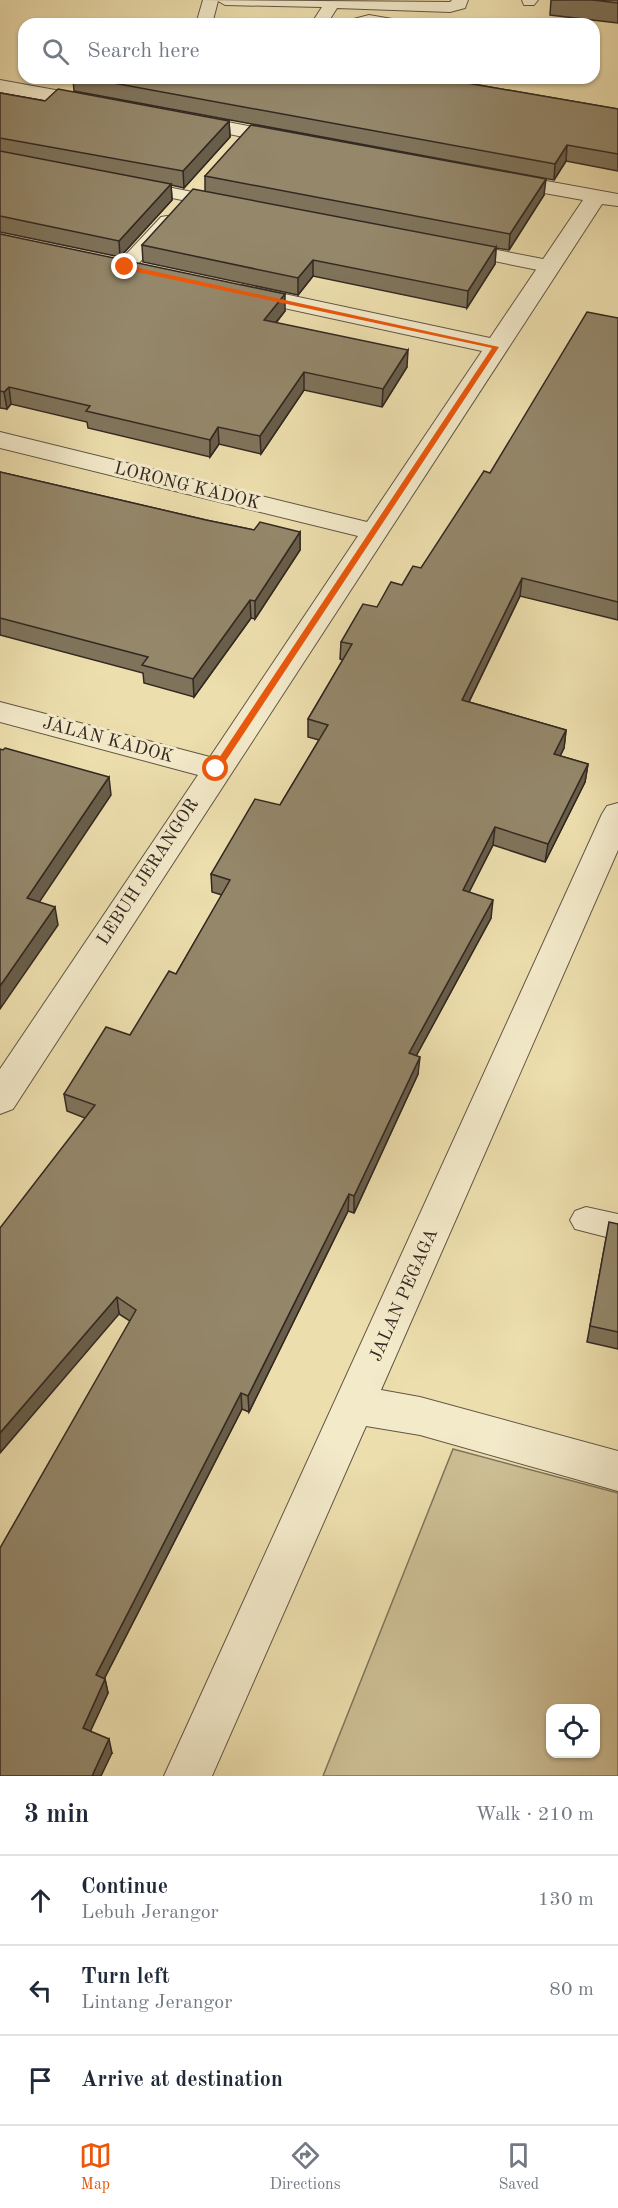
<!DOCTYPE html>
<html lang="en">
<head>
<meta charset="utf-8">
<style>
	body { margin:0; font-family:"Old Standard TT",serif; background:#f6f6f7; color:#1f2937 }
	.controls { position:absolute; right:18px; bottom:18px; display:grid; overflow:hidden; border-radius:12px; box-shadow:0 2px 4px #0004 }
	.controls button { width:54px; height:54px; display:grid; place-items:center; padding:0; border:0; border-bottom:2px solid #e0e1e3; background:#fff; color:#1f2937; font:30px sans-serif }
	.stop { position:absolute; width:18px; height:18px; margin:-14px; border:4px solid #ea580c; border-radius:50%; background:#fff }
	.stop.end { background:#ea580c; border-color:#fff; box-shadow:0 2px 6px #0008 }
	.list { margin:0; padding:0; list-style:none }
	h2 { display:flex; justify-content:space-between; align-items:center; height:78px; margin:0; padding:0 24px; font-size:26px }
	h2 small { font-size:20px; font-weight:400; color:#747a83 }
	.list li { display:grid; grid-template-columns:39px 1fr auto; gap:18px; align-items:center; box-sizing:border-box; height:90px; padding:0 24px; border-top:2px solid #e0e1e3 }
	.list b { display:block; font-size:22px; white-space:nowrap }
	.list p { margin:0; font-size:20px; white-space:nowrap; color:#747a83 }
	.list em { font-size:20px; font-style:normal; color:#747a83 }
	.icon { flex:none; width:33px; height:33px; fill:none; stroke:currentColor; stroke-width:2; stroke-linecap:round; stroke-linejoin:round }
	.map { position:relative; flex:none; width:618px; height:1776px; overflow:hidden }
	.search { position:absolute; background:#fff; box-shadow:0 2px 4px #0004; left:18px; right:18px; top:18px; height:66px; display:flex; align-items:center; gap:15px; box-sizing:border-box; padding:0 21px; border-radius:18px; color:#747a83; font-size:22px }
	.sheet { height:348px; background:#fff }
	nav { display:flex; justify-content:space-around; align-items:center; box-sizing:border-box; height:84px; border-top:2px solid #e0e1e3; background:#fff; font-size:16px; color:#747a83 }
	nav a { display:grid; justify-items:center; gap:3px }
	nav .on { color:#ea580c }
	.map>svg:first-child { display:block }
	.green { fill:#cdbf95; stroke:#80745c; stroke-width:1.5; fill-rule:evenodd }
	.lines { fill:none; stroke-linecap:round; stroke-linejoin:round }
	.service-casing { stroke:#625645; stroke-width:2 }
	.minor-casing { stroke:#625645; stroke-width:2 }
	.service { fill:#f3eaca; fill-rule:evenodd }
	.minor { fill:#f3eaca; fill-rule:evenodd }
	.wall { fill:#7f745b; stroke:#332822; stroke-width:1.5 }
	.shaded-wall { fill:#685e4a; stroke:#332822; stroke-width:1.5 }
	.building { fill:#94876a; stroke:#332822; stroke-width:1.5 }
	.route { fill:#ea580c }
	.labels { text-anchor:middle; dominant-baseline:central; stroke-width:6; stroke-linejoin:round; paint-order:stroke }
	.street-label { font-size:18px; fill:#332822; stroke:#f3eaca }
</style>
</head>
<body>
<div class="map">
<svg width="618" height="1776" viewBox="0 0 618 1776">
	<rect width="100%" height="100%" fill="#eddead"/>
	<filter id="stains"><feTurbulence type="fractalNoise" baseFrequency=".00333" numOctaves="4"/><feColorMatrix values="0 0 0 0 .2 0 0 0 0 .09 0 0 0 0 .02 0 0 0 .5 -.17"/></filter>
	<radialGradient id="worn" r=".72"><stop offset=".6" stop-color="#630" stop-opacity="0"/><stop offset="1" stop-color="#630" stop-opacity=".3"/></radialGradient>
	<path class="green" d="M453,1449L618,1493V1776H323ZM550,1708H596V1754H550Z"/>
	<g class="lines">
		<defs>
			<path id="service" d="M203,0L450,2L452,0H468L465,8L450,12L337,8L327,24H311L322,7L225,5L218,1L212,24H196Z
				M522,0H538L534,5H524Z
				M369,15L398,20L400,23L344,24L346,21Z
				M137,181L223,198L229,199L232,203L229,207L223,208L131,190L128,186L131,182Z
				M167,216L173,217L176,221L173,225L132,271H118L116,267L118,263L161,217Z
				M461,243L548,260L555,262L557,266L555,270L548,272L454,253L452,249L454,245Z
				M586,1207L618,1214V1240L575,1229L570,1220L575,1211Z"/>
			<path id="minor" d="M0,80L94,97L101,99L104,103L101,107L94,109L0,92Z
				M186,114L289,134L296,136L300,140L296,144L289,146L179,124L176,120L179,116Z
				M502,173L618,194V206L602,204L13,1109L0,1114V1069L198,775L0,722V702L210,757L358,536L0,448V432L367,522L482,351L242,299L234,297L230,292L234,287L242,285L490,338L583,200L494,184L491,179L494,174Z
				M618,803V850L381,1390L420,1397L618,1451V1491L420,1435L366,1426L212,1776H164L602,814L607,806Z"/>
		</defs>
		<use href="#service" class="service-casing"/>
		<use href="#minor" class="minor-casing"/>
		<use href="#service" class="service"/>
		<use href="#minor" class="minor"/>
	</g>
	<path class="wall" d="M551,0H618V23L550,15Z
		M73,78H438L618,109V171L566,161L554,180L74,91Z
		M0,93L45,101L229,121L230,137L184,188L171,185L172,200L120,257L0,232Z
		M205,176L544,195L509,250L496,248L495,264L467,308L313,276L298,295L143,262L142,245L205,191Z
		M0,234L285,311L276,323L407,367L382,407L304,390L261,454L219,444L210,457L88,428L87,422L11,404L7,409L0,408Z
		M618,318V620L520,596L469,702L566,730L564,748L560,756L588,764L585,782L545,862L493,845L469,892L491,918L416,1056L418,1074L354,1213L348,1211L249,1412L242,1409L104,1679H105L108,1693L90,1731L112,1753L0,1776L130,1321L119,1314L85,1118L67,1111L64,1094L130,1035L176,974L222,895L212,892L211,874L280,805L319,740L308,737V719L343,660L340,659L341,642L377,607L421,568L490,473Z
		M0,472L206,520L254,530L300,532V550L255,619L251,618L194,697L144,683L143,673L0,635Z
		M618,1224V1349L587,1342L606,1239Z"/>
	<path class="shaded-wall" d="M229,121L230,137L184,188L183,171Z
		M567,145L566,161L554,180L555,164Z
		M546,179L544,195L509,250L510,234Z
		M171,184L172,200L120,257L119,241Z
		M496,247L495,264L467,308L468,291Z
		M313,260V276L298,295V278Z
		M285,294V311L264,337V320Z
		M408,350L407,367L382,407L383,389Z
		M304,372V390L261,454L260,436Z
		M9,387L11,404L7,409L4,392Z
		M218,427L219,444L210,457V440Z
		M300,532V550L255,619V601Z
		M522,578L520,596L461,718L462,700Z
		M250,600L251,618L194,697L193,679Z
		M566,730L564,748L552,772L554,754Z
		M588,764L585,782L545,862L548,844Z
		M109,777L111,795L30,916L27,898Z
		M495,827L493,845L461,908L463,890Z
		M493,900L491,918L408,1071L409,1053Z
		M55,907L58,925L0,1009V986Z
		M420,1057L418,1074L354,1213V1196Z
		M349,1194L348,1211L249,1412L248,1396Z
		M117,1297L119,1314L0,1453V1433Z
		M241,1393L242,1409L99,1689L96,1675Z
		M105,1679L108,1693L86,1741L83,1728Z
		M109,1739L112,1753L101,1776H92Z"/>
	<path class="building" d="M593,0H618V3Z
		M130,22L143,24H128Z
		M86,78H438L618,109V154L567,145L555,164Z
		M58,89L229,121L183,171L0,138V93L45,101Z
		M251,125L546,179L510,234L205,176Z
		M0,151L171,184L119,241L0,216Z
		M193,189L496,247L468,291L313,260L298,278L142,245Z
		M0,234L285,294L264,320L408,350L383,389L304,372L260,436L218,427L210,440L86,411L90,406L9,387L4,392L0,391Z
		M587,312L618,318V602L522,578L462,700L566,730L554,754L588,764L548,844L495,827L463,890L493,900L409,1053L420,1057L354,1196L349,1194L248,1396L241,1393L96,1675L105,1679L83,1728L109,1739L92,1776H0V1548L136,1310L117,1297L0,1433V1228L95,1105L64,1094L106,1027L130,1035L169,971L176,974L230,880L211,874L255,799L280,805L328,725L308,719L352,644L341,642L363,604L377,607L391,582L402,585L413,566L421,568L484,471L490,473Z
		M0,472L206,520L254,530L260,522L300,532L255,601L250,600L193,679L142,665L148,657L0,618Z
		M5,748L109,777L27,898L55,907L0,986V749L3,750Z
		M609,1222L618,1224V1332L590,1326Z"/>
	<path class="route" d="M125,265L499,347L219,771L216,772L211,769L213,767L492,348L123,269Z"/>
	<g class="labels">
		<g class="street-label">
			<text transform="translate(187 486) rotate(14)">LORONG KADOK</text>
			<text transform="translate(108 740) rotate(15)">JALAN KADOK</text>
			<text transform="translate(148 872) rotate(-57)">LEBUH JERANGOR</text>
			<text transform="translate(404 1295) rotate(-66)">JALAN PEGAGA</text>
		</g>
	</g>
	<rect width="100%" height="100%" filter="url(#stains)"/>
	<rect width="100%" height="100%" fill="url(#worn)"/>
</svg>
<div class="controls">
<button><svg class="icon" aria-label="locate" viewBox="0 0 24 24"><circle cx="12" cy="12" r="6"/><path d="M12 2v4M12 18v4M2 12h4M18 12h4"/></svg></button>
</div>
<div class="stop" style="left:216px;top:769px"></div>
<div class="stop end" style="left:125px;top:267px"></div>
<div class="search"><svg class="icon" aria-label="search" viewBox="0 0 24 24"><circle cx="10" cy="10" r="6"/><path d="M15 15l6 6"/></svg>Search here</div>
</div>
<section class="sheet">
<h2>3 min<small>Walk · 210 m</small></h2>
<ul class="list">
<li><svg class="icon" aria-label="ahead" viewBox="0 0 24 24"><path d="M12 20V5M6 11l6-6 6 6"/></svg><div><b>Continue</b><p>Lebuh Jerangor</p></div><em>130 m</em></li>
<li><svg class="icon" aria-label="left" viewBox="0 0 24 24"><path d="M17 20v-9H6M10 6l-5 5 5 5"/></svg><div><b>Turn left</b><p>Lintang Jerangor</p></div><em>80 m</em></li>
<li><svg class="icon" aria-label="arrive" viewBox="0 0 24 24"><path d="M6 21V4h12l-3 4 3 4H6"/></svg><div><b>Arrive at destination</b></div></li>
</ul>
</section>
<nav>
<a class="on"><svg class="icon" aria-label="map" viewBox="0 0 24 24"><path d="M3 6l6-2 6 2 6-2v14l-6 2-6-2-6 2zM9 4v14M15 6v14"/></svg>Map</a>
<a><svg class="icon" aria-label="directions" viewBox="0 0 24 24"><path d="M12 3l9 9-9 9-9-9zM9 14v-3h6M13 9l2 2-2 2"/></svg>Directions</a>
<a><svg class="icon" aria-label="saved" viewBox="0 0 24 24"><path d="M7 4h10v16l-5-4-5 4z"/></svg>Saved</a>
</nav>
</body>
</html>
